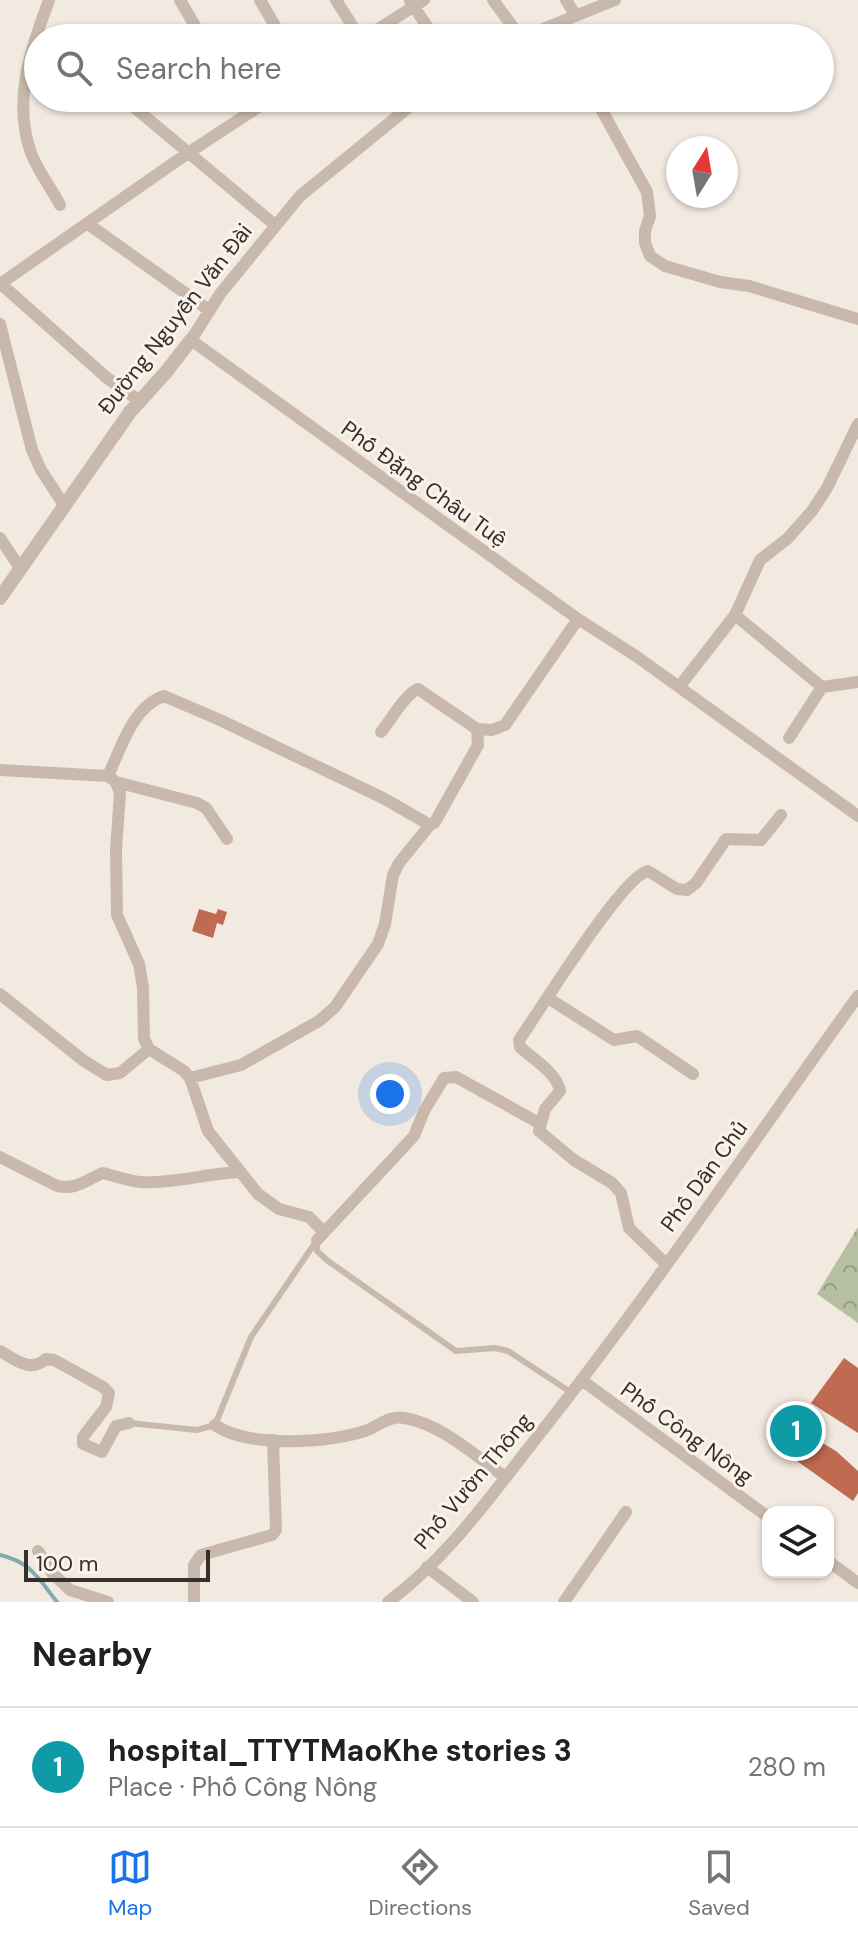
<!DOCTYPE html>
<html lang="en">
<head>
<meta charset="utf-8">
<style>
	body { margin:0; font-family:"DM Sans",sans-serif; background:#f6f6f6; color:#202124 }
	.controls { position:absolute; right:24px; bottom:24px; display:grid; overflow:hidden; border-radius:16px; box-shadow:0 2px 6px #0004 }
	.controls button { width:72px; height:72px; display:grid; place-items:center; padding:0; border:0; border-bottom:2px solid #e0e0e0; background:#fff; color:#202124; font:40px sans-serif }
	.compass { position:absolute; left:666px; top:136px; width:72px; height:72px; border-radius:50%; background:#fff; box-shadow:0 2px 6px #0004; rotate:11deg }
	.scale { position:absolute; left:24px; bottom:20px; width:186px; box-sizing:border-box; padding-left:8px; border:4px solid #382f2b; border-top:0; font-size:22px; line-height:28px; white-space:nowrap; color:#382f2b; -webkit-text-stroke:6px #f9f3ec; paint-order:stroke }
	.you { position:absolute; left:390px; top:1094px; width:28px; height:28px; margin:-20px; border:6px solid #fff; border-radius:50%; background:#1a73e8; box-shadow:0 0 0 12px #1a73e833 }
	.badge { display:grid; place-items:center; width:52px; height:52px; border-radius:50%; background:#1a73e8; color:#fff; font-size:26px; font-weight:700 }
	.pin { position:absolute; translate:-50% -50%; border:4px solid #fff; box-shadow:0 2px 8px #0006 }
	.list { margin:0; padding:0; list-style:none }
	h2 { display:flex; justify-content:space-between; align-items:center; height:104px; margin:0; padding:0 32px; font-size:34px }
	h2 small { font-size:26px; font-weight:400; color:#757577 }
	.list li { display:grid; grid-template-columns:52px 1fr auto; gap:24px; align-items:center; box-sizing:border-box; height:120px; padding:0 32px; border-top:2px solid #e0e0e0 }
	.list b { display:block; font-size:30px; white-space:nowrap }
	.list p { margin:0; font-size:26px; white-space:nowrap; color:#757577 }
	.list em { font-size:26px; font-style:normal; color:#757577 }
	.icon { flex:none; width:44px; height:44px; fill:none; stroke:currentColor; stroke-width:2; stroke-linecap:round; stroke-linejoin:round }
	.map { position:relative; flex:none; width:858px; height:1602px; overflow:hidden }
	.search { position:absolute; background:#fff; box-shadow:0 2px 6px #0004; left:24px; right:24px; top:24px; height:88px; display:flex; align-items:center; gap:20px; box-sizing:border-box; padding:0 28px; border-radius:44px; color:#757577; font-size:30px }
	.sheet { height:224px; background:#fff }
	nav { display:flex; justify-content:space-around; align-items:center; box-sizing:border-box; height:112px; border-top:2px solid #e0e0e0; background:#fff; font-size:22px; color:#757577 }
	nav a { display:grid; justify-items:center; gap:4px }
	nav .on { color:#1a73e8 }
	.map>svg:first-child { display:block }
	.park { fill:url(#park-crowns) }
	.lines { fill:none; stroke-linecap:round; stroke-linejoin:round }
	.stream { stroke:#81abad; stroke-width:4 }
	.building { fill:#be6b52 }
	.service { stroke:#c9b9ac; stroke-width:6 }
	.minor { stroke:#c9b9ac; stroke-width:12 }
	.tertiary { stroke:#c9b9ac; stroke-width:14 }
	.labels { text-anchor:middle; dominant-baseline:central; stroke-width:6; stroke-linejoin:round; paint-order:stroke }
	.street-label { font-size:22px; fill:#382f2b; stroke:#f9f3ec }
</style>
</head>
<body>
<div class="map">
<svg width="858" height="1602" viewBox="0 0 858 1602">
	<defs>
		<pattern id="park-crowns" width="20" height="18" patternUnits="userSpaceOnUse" patternTransform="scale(2)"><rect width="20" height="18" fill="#b6c0a1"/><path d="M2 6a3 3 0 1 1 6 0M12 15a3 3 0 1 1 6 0" fill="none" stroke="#959c83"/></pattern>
	</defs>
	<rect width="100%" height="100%" fill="#f2e9e0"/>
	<path class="park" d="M858,1227V1323L817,1294Z"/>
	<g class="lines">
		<path class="stream" d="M0,1555C31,1562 39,1579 57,1602"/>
	</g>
	<path class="building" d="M199,909L216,914L218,909L227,912L223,925L217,923L213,938L192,931Z
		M844,1358L858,1368V1433L811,1403Z
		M794,1426L836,1451L858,1471V1493L853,1501L776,1446Z"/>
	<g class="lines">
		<path class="service" d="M317,1240V1251L328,1261L456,1351L495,1348L508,1351L572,1393
			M129,1423L197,1430L215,1425L251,1337L317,1240"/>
		<path class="minor" d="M49,0C31,50 13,97 30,150C36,169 51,187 60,205
			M180,0L202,38
			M260,0L282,38
			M336,0L360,38
			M493,0L521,38L615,0
			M566,0L576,16
			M410,1L435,38
			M558,23L565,38
			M364,38L424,0
			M123,98L275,225
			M237,98L247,114
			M420,98L300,196L220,294L191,340L578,619L636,656L858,816
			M595,98L647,192L650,216L645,231V243L650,256L665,266L720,282L749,286L858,319
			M88,224L209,310
			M0,284L188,153L272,98
			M1,284L107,378L140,401
			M0,324L32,450L41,470L64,505
			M858,424L827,488L812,511L787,539L760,560L735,615L822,687L858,682
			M0,538L20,568
			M679,687L735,615
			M477,729L492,730L505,725L578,619
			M789,738L822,687
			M0,770L108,776L116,782L120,793L116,850L117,915L139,964L143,987L144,1039L149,1049L184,1071L190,1078L208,1131L258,1194L279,1209L309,1217L324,1232
			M108,776C121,748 133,706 164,696L220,720L383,798L430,825L435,822L478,745L477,729L418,689C405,694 391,720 381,732
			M116,782L197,803L206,808L227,839
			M0,994L84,1061L107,1075L120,1073L149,1049
			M548,998L614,1040L637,1036L693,1074
			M190,1078L241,1065L319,1021L335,1007L378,944L385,924L393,875L399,863L430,825
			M0,1157L57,1186C77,1190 86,1180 103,1173C115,1176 128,1181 140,1182C174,1184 207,1173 241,1172
			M317,1240L414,1136L424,1111L444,1078L456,1077L539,1123
			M666,1264L629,1228L621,1193L612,1183L574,1160L539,1131L545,1109L560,1091C557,1073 533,1059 520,1047L519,1040C539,1012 623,875 648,871L677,889L687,890L696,883L726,839L761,840L781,815
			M0,1351C16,1360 30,1373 46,1359L54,1360L103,1387L109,1393L106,1407L83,1437V1444L102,1452L116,1426L129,1423
			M583,1381L768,1517
			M215,1425C248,1448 327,1443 365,1431C379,1426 389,1415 405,1418C441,1424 476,1456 505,1477
			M38,1551L52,1573L70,1590L108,1602
			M828,1561L858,1583
			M427,1567L473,1602
			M194,1602V1565L201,1555L272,1535L276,1530L273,1440
			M388,1602C448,1558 492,1494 538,1436C650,1294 752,1143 858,996
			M564,1602L626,1512"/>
		<path class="tertiary" d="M0,598L130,412L166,372L191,340"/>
	</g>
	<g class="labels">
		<g class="street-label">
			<text transform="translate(175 319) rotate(-52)">Đường Nguyễn Văn Đài</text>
			<text transform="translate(424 484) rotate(36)">Phố Đặng Châu Tuệ</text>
			<text transform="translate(704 1176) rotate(-54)">Phố Dân Chủ</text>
			<text transform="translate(687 1433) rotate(36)">Phố Công Nông</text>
			<text transform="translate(473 1481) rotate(-50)">Phố Vườn Thông</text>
		</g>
	</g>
</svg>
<div class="controls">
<button><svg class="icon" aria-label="layers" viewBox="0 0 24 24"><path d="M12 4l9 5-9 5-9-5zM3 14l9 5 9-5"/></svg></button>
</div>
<svg class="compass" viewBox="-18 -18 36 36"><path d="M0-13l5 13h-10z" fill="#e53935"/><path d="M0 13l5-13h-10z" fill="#757577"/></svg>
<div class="scale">100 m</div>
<div class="you"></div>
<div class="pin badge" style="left:796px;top:1431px;background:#0f9aa8">1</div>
<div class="search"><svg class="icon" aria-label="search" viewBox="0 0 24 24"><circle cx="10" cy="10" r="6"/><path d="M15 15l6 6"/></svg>Search here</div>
</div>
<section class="sheet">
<h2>Nearby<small></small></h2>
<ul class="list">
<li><span class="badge" style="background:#0f9aa8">1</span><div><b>hospital_TTYTMaoKhe stories 3</b><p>Place · Phố Công Nông</p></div><em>280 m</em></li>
</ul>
</section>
<nav>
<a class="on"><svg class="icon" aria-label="map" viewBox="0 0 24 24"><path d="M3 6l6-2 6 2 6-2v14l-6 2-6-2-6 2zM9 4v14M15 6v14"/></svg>Map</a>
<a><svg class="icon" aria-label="directions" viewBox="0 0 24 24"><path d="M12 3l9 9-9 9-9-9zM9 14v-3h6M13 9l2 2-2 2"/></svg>Directions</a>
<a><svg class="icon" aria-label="saved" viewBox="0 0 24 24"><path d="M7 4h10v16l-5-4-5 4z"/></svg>Saved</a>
</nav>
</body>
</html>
